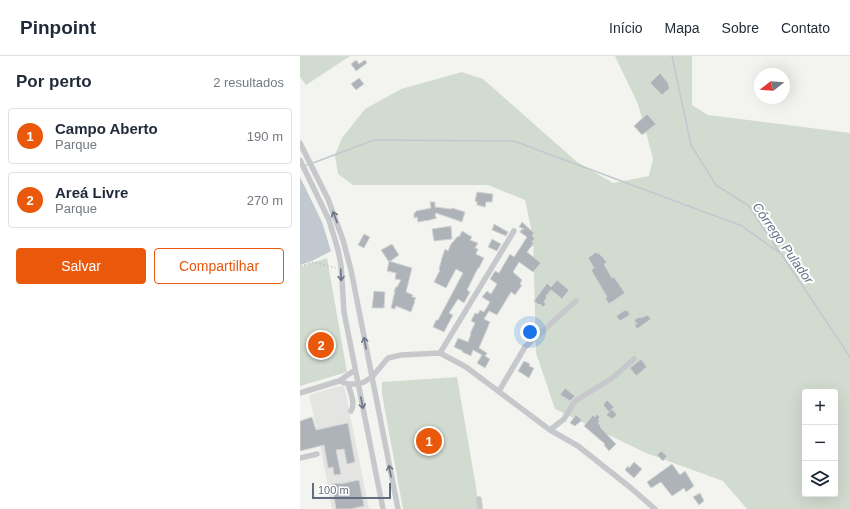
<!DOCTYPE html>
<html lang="pt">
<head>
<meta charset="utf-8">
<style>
	body { margin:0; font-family:Arial,sans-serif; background:#f2f2f3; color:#1f2937 }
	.controls { position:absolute; right:12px; bottom:12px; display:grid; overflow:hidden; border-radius:4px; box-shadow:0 4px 16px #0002 }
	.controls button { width:36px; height:36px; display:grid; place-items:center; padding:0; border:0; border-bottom:1px solid #e0e1e3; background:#fff; color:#1f2937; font:20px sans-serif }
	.compass { position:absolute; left:454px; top:12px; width:36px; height:36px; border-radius:50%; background:#fff; box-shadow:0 4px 16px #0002; rotate:253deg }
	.scale { position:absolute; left:12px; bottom:10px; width:79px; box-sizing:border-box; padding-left:4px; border:2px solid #626d81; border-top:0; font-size:11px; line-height:14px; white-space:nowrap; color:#626d81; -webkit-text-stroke:3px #fff; paint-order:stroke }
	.you { position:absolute; left:230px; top:276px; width:14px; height:14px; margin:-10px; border:3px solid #fff; border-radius:50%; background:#1a73e8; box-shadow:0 0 0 6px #1a73e833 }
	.badge { display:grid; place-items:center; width:26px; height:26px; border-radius:50%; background:#ea580c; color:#fff; font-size:13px; font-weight:700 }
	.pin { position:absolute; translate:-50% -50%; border:2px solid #fff; box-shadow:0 1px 4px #0006 }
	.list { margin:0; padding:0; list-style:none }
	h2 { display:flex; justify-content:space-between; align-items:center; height:52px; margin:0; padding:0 16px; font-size:17px }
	h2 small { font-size:13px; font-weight:400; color:#747a83 }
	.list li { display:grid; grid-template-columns:26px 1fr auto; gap:12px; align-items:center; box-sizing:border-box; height:56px; margin:0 8px 8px; padding:0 8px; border:1px solid #e0e1e3; border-radius:4px }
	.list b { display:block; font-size:15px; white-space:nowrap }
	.list p { margin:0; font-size:13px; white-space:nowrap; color:#747a83 }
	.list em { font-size:13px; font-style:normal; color:#747a83 }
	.actions { display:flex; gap:8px; padding:12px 16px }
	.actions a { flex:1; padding:9px 0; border:1px solid #ea580c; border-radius:4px; text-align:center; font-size:14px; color:#ea580c }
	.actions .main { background:#ea580c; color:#fff }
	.icon { flex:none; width:22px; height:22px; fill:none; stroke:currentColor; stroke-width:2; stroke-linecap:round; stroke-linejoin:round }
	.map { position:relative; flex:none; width:550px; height:453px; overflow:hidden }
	header { display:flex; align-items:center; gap:24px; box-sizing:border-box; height:56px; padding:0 20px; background:#fff; border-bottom:1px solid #e0e1e3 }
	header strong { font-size:19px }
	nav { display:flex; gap:22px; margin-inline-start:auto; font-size:14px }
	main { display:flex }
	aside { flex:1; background:#fff }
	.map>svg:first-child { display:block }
	.built { fill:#e4e4e3 }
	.green { fill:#d2dbd0; fill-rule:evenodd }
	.water { fill:#c1c8cf }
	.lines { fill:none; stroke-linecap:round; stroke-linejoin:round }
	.stream { stroke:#c1c8cf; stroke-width:1.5 }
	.building { fill:#aeb3b9; stroke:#d4d5d2 }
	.path { stroke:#bdbec0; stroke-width:1; stroke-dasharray:2 2; stroke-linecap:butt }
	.minor { stroke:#c6c8cc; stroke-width:5.5 }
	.oneway { stroke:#6c7688 }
	.labels { text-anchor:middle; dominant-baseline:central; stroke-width:4; stroke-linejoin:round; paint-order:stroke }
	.water-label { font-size:13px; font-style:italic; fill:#627586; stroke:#fff }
</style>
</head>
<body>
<header>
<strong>Pinpoint</strong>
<nav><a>Início</a><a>Mapa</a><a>Sobre</a><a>Contato</a></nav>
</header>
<main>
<aside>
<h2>Por perto<small>2 resultados</small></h2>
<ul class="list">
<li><span class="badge">1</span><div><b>Campo Aberto</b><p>Parque</p></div><em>190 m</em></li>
<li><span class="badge">2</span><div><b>Areá Livre</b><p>Parque</p></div><em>270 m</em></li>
</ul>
<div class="actions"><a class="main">Salvar</a><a>Compartilhar</a></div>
</aside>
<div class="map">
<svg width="550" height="453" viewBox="0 0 550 453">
	<rect width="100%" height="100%" fill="#f3f4ef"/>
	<path class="built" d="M44,329L69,453H32L20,389L9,339Z"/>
	<path class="green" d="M0,0H50L6,29L0,21Z
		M315,0H392V49L408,59L550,77V453H447L423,425L346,397L255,353L236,297L233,181L225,144L188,129H53L38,118L35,99L42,82L65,53L101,33L162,16L183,23L277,106L313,127L349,120L353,102L338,48ZM505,336H535V438H505Z
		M27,202L47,316L0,330V211Z
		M157,321L176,431L179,453H103L82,338V326Z"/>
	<path class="water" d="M0,121L22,166L31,195L12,205L0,209Z"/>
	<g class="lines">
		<path class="stream" d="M372,0L391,89L416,129L449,150L479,196
			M13,107L74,84L214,85L442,170L481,198
			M6,109H7
			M482,199L550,301"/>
	</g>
	<path class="building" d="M56,4L59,8L65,4L67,7L56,15L51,8Z
		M360,17L369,28L368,29L370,32L362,39L350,27Z
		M59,22L64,28L56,34L51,28Z
		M347,58L356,68L342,79L334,70Z
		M177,136L193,138L192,146H186L185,151L177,149V146L175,145Z
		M130,146H135V151L151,153L152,152L165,156L162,166L136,157L135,160L137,162L130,164L118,166L117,161L114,162V157L116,156V155L131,152Z
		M222,166L234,177L232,180L235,182L232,186L234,187L227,196L241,207L233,216L219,206L213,216L222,224L220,228L222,229L215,239L211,236L197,259L189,255L184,263L190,266L179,292L187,297L185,300L190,303L185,312L177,307L182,299L173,294L171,300L162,296L163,295L154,291L158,282L168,286L171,278H170L175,267L171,265L175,257L178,258L180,254L184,256L190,246L182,241L187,235L191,238L197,228L190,223L195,215L199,217L210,198L214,201L216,198L227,181L220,176L222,173L223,174L224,173L219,171Z
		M194,168L208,176L206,180L192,174Z
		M151,170L152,183L134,185L132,173Z
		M162,175L172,181L170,184L178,187L175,192L178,193L176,198L184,202L179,212H178L167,234L170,236L164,247L158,243L149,257L153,259L144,276L133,271L136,264H138L163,217L156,213L146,232L134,226L140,214L139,213L142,202L145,193L148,195L151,188L158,180L159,181Z
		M64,178L70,181L64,192L58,189Z
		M192,183L201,188L197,195L188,191Z
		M92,188L99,199L89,206L81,194Z
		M296,196L298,198L300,197L301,200H302L307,207L304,208L312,222L314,221L325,237L309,248L305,242L307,241L291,214L294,212L288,202Z
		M89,205L112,212L106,236L113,239L112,241L116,242L114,245H115L111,256L96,250L95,253L91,252L95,235H94L96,231H97L101,224L95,223L96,217L87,215Z
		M257,224L269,234L262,243L251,234L246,240L247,241L244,246L246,248L243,251L240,248L239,249L234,245L247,227L251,231Z
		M74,235L85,236L84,252H72Z
		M325,254V255L327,254L330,259L320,265L316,260Z
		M348,259L351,263L337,273L334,268H337L334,264L339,261L340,262Z
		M341,303L347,311L336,320L330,312Z
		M224,305L230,308L229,310L234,312L229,322L218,315Z
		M265,332L275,340L270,345L260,339Z
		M307,344L314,351L309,356L303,349Z
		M312,353L317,359L312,363L306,359Z
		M297,358L300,361L298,364L300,365L298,367L301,370L300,371L316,388L309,395L304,389L305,388L284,370L293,359L295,361Z
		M276,359L282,364L275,370L270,367Z
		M12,361L16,374L48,367L55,406L47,408L44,393L36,394L41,418L34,419L33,411L28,412L24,389L0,395V365Z
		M361,395L367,400L363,405L357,399Z
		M334,406L342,413L334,422L325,414L328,410L329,412Z
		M372,408L380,419L385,415L394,430L386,436L384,432L372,440L361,426L351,432L347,426Z
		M59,424L64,450L50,453H36L32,428L40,427V428Z
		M400,437L404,445L399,449L393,441Z"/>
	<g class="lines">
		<path class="path" d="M0,210L14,206L36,212"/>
		<path class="minor" d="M0,87L28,143L43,184L51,214L98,453
			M0,104L29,164L38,194L41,209L44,256L83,453
			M140,297L214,175
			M39,325L55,314
			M48,328C50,336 56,347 51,355
			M199,335L225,291L276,245
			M0,337L39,325L48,328H58L64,326L72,321L88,302L101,299L140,297L166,311L250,374L278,390L331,432L355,453
			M250,374L264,363L275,345L311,323L334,303
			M0,402L17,398
			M179,443L180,453"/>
	</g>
	<defs><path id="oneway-shaft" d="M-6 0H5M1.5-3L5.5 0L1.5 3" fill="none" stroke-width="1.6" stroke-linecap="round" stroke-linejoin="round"/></defs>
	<g class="oneway">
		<use href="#oneway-shaft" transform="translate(35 161) rotate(-111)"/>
		<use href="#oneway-shaft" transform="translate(41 219) rotate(88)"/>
		<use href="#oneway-shaft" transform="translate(65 287) rotate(-101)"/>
		<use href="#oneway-shaft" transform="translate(62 347) rotate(79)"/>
		<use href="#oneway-shaft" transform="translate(90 415) rotate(-101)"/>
	</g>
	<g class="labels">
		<g class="water-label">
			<text transform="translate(483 187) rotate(55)">Córrego Pulador</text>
		</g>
	</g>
</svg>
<div class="controls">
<button>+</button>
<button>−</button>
<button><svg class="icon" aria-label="layers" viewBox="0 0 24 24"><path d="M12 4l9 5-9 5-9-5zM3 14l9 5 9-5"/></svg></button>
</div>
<svg class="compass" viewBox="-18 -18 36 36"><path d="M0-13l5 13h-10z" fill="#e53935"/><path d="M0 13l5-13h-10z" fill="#747a83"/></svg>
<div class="scale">100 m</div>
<div class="you"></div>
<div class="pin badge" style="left:129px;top:385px">1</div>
<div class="pin badge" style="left:21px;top:289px">2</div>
</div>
</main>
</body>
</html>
